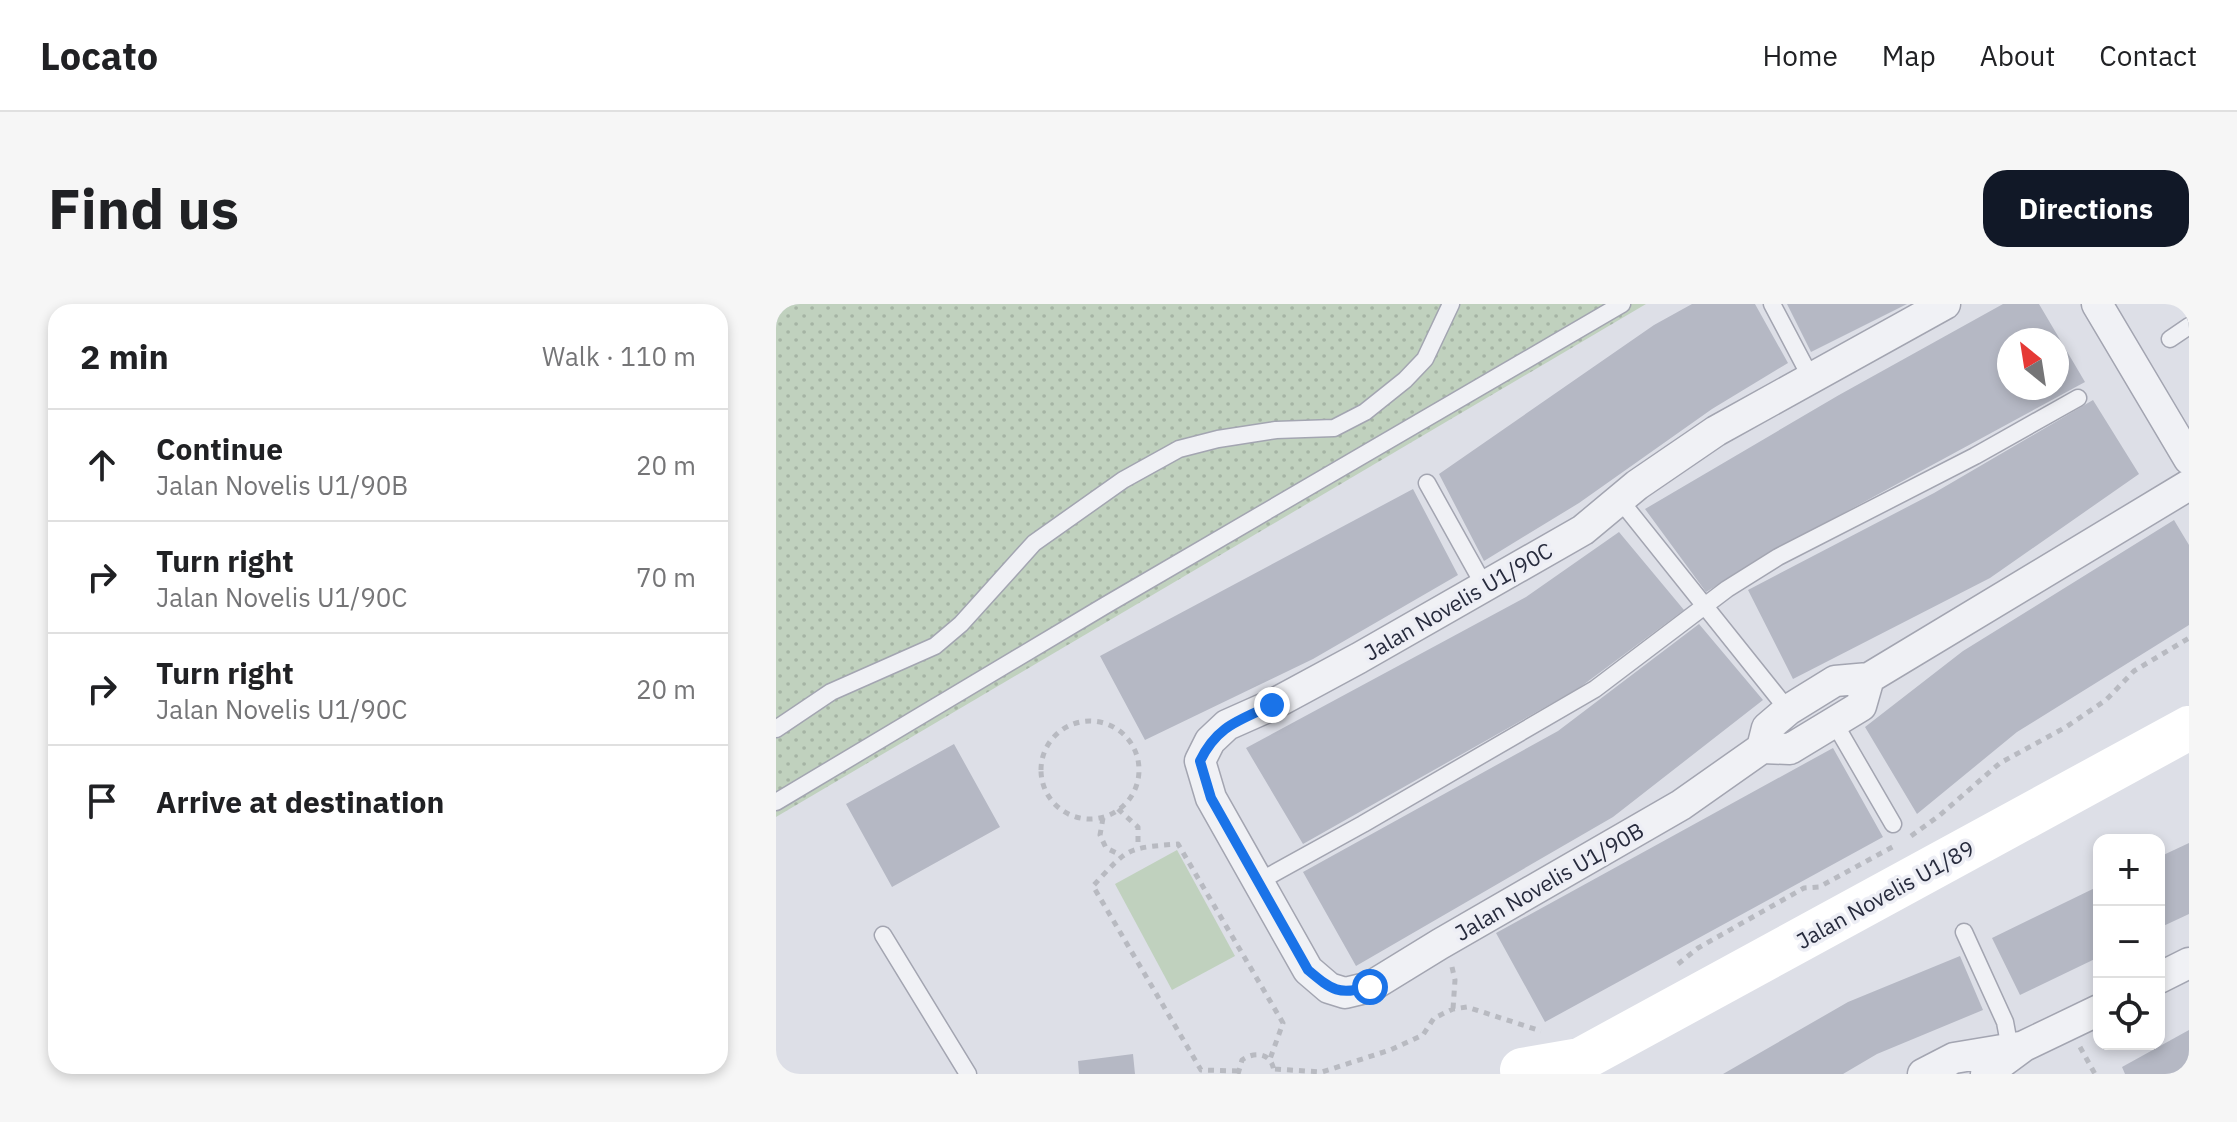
<!DOCTYPE html>
<html lang="en">
<head>
<meta charset="utf-8">
<style>
	body { margin:0; font-family:"IBM Plex Sans",sans-serif; background:#f6f6f6; color:#202124 }
	.controls { position:absolute; right:24px; bottom:24px; display:grid; overflow:hidden; border-radius:16px; box-shadow:0 4px 12px #0003 }
	.controls button { width:72px; height:72px; display:grid; place-items:center; padding:0; border:0; border-bottom:2px solid #e0e0e0; background:#fff; color:#202124; font:40px sans-serif }
	.compass { position:absolute; left:1221px; top:24px; width:72px; height:72px; border-radius:50%; background:#fff; box-shadow:0 4px 12px #0003; rotate:330deg }
	.stop { position:absolute; width:24px; height:24px; margin:-18px; border:6px solid #1a73e8; border-radius:50%; background:#fff }
	.stop.end { background:#1a73e8; border-color:#fff; box-shadow:0 2px 8px #0008 }
	.list { margin:0; padding:0; list-style:none }
	h2 { display:flex; justify-content:space-between; align-items:center; height:104px; margin:0; padding:0 32px; font-size:34px }
	h2 small { font-size:26px; font-weight:400; color:#757577 }
	.list li { display:grid; grid-template-columns:52px 1fr auto; gap:24px; align-items:center; box-sizing:border-box; height:112px; padding:0 32px; border-top:2px solid #e0e0e0 }
	.list b { display:block; font-size:30px; white-space:nowrap }
	.list p { margin:0; font-size:26px; white-space:nowrap; color:#757577 }
	.list em { font-size:26px; font-style:normal; color:#757577 }
	.icon { flex:none; width:44px; height:44px; fill:none; stroke:currentColor; stroke-width:2; stroke-linecap:round; stroke-linejoin:round }
	.map { position:relative; flex:none; width:1413px; height:770px; overflow:hidden; border-radius:24px }
	header { display:flex; align-items:center; gap:48px; box-sizing:border-box; height:112px; padding:0 40px; background:#fff; border-bottom:2px solid #e0e0e0 }
	header strong { font-size:38px }
	nav { display:flex; gap:44px; margin-inline-start:auto; font-size:28px }
	.intro { display:flex; align-items:center; justify-content:space-between; box-sizing:border-box; height:192px; padding:0 48px }
	h1 { margin:0; font-size:56px }
	.button { padding:20px 36px; border-radius:24px; background:#111827; color:#fff; font-size:28px; font-weight:700 }
	main { display:flex; gap:48px; padding:0 48px }
	aside { flex:1; background:#fff; border-radius:24px; box-shadow:0 4px 12px #0003 }
	.map>svg:first-child { display:block }
	.grass { fill:url(#grass-dots) }
	.garden { fill:#c0d1be }
	.building { fill:#b5b8c4; fill-rule:evenodd }
	.lines { fill:none; stroke-linecap:round; stroke-linejoin:round }
	.lane-casing { stroke:#a3a5b1; stroke-width:19 }
	.street-casing { stroke:#a3a5b1; stroke-width:33 }
	.path { stroke:#b8bac1; stroke-width:5; stroke-dasharray:6 6; stroke-linecap:butt }
	.lane { stroke:#f0f1f5; stroke-width:16 }
	.street { stroke:#f0f1f5; stroke-width:30 }
	.secondary { stroke:#fff; stroke-width:44 }
	.route { stroke:#1a73e8; stroke-width:10 }
	.labels { text-anchor:middle; dominant-baseline:central; stroke-width:7; stroke-linejoin:round; paint-order:stroke }
	.street-label { font-size:22px; fill:#272b3d; stroke:#edeef5 }
</style>
</head>
<body>
<header>
<strong>Locato</strong>
<nav><a>Home</a><a>Map</a><a>About</a><a>Contact</a></nav>
</header>
<div class="intro"><h1>Find us</h1><a class="button">Directions</a></div>
<main>
<aside>
<h2>2 min<small>Walk · 110 m</small></h2>
<ul class="list">
<li><svg class="icon" aria-label="ahead" viewBox="0 0 24 24"><path d="M12 20V5M6 11l6-6 6 6"/></svg><div><b>Continue</b><p>Jalan Novelis U1/90B</p></div><em>20 m</em></li>
<li><svg class="icon" aria-label="right" viewBox="0 0 24 24"><path d="M7 20v-9h11M14 6l5 5-5 5"/></svg><div><b>Turn right</b><p>Jalan Novelis U1/90C</p></div><em>70 m</em></li>
<li><svg class="icon" aria-label="right" viewBox="0 0 24 24"><path d="M7 20v-9h11M14 6l5 5-5 5"/></svg><div><b>Turn right</b><p>Jalan Novelis U1/90C</p></div><em>20 m</em></li>
<li><svg class="icon" aria-label="arrive" viewBox="0 0 24 24"><path d="M6 21V4h12l-3 4 3 4H6"/></svg><div><b>Arrive at destination</b></div></li>
</ul>
</aside>
<div class="map">
<svg width="1413" height="770" viewBox="0 0 1413 770">
	<defs>
		<pattern id="grass-dots" width="8" height="8" patternUnits="userSpaceOnUse" patternTransform="scale(2)"><rect width="8" height="8" fill="#c0d1be"/><path d="M2 2h.1M6 6h.1" fill="none" stroke="#a5b4a4" stroke-width="1.8" stroke-linecap="round"/></pattern>
	</defs>
	<rect width="100%" height="100%" fill="#dddfe7"/>
	<path class="grass" d="M0,0H870L0,513Z"/>
	<path class="garden" d="M401,546L459,652L396,686L339,580Z"/>
	<path class="building" d="M916,0H979L1012,59L936,105L803,199L708,257L663,170L878,21Z
		M1011,0H1131L1035,48Z
		M1227,0H1263L1309,78L994,249L930,288L869,205L1063,91ZM1233,36H1281V84H1233Z
		M1317,96L1363,170L1214,274L1017,375L972,286L1158,189Z
		M637,185L682,271L537,355L369,436L324,352Z
		M1398,216L1413,241V321L1241,428L1141,510L1089,423L1187,347Z
		M843,228L908,306L803,384L527,540L470,444L750,293Z
		M923,320L987,396L837,513L580,662L527,568L782,427Z
		M178,440L224,523L116,583L70,500Z
		M1057,444L1107,533L769,718L720,629Z
		M1413,539V610L1383,624V553Z
		M1323,582V653L1244,691L1216,634Z
		M1184,652L1207,706L1101,750L1067,770H947L1072,698Z
		M1413,726V770H1349L1346,763Z
		M357,750L359,770H303L302,757Z"/>
	<g class="lines">
		<defs>
			<path id="lane" d="M996,0L1035,74
				M1394,35L1413,22
				M651,179L709,283
				M844,196L1012,406
				M1059,420L1117,520
				M0,425L55,388L159,342L185,320L258,239L347,176L403,145L442,135L500,126L558,124L589,108L629,76L649,55L675,0
				M0,498L330,301L846,0
				M482,578L587,520L819,385L951,285L1002,253L1199,152L1302,94
				M1188,628L1229,718L1235,750
				M107,631L192,770"/>
			<path id="street" d="M1321,0L1413,155
				M1093,374L1085,402L1014,445L986,444L905,501L664,640L594,683L569,689L553,684L532,666L435,494L424,457L434,437L451,421L496,401L583,354L807,226L861,181L940,127L1169,0
				M986,444L991,424L1012,406L1059,377L1093,374L1413,181
				M1383,674L1413,659
				M1147,770L1178,754L1244,743
				M1210,770L1248,742L1323,706"/>
		</defs>
		<use href="#lane" class="lane-casing"/>
		<use href="#street" class="street-casing"/>
		<path class="path" d="M265 466a49 49 0 1 1 98 0a49 49 0 1 1-98 0Z
			M342,505L362,523V543
			M327,514L324,531L330,544L345,551
			M1135,532L1164,511L1224,459L1290,423L1330,396L1358,367L1413,334
			M902,660L922,644L1028,584L1043,583L1120,541
			M676,663L679,676L677,705
			M1304,743L1319,770
			M499,765L546,768L614,746L647,731L658,714L677,705L691,703L765,727
			M462,767L425,766L317,582C352,544 350,544 402,540L507,719L494,755
			M462,770L466,756C480,746 498,750 498,770"/>
		<use href="#lane" class="lane"/>
		<use href="#street" class="street"/>
		<path class="secondary" d="M746,766L804,756
			M792,770L804,756L1413,424"/>
	</g>
	<g class="lines">
		<path class="route" d="M496,401C462,417 441,422 424,457L435,494L532,666C557,687 562,691 594,683"/>
	</g>
	<g class="labels">
		<g class="street-label">
			<text transform="translate(682 297) rotate(-30)">Jalan Novelis U1/90C</text>
			<text transform="translate(773 577) rotate(-30)">Jalan Novelis U1/90B</text>
			<text transform="translate(1109 590) rotate(-29)">Jalan Novelis U1/89</text>
		</g>
	</g>
</svg>
<div class="controls">
<button>+</button>
<button>−</button>
<button><svg class="icon" aria-label="locate" viewBox="0 0 24 24"><circle cx="12" cy="12" r="6"/><path d="M12 2v4M12 18v4M2 12h4M18 12h4"/></svg></button>
</div>
<svg class="compass" viewBox="-18 -18 36 36"><path d="M0-13l5 13h-10z" fill="#e53935"/><path d="M0 13l5-13h-10z" fill="#757577"/></svg>
<div class="stop" style="left:594px;top:683px"></div>
<div class="stop end" style="left:496px;top:401px"></div>
</div>
</main>
</body>
</html>
